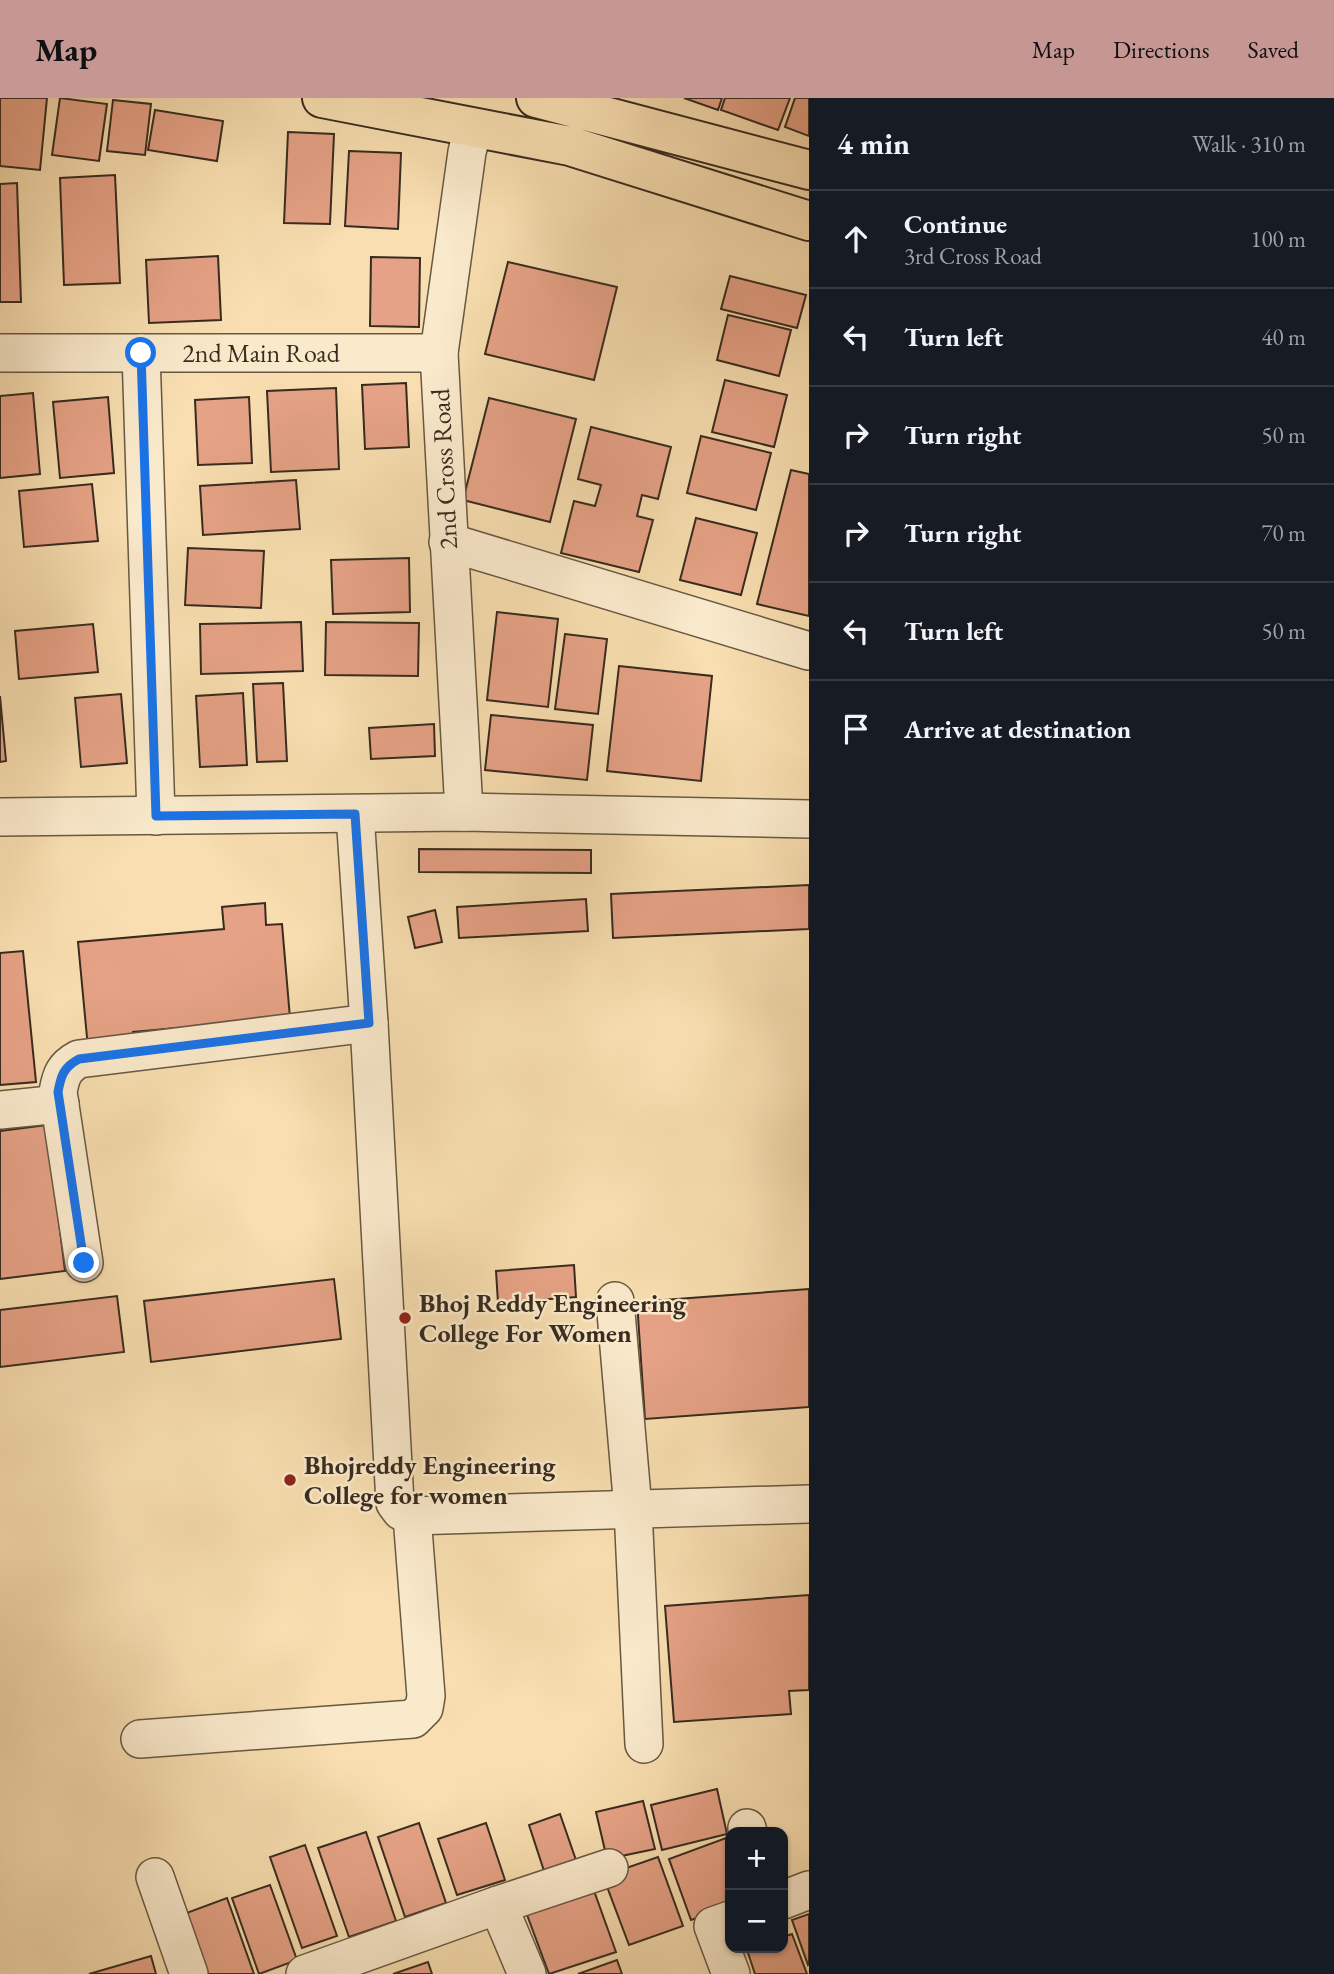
<!DOCTYPE html>
<html lang="en">
<head>
<meta charset="utf-8">
<style>
	body { margin:0; font-family:"EB Garamond",serif; background:#242831; color:#f1f3f6 }
	.controls { position:absolute; right:21px; bottom:21px; display:grid; overflow:hidden; border-radius:14px; box-shadow:0 2px 5px #0004 }
	.controls button { width:63px; height:63px; display:grid; place-items:center; padding:0; border:0; border-bottom:2px solid #363941; background:#171b24; color:#f1f3f6; font:35px sans-serif }
	.stop { position:absolute; width:21px; height:21px; margin:-16px; border:5px solid #1a73e8; border-radius:50%; background:#fff }
	.stop.end { background:#1a73e8; border-color:#fff; box-shadow:0 2px 7px #0008 }
	.list { margin:0; padding:0; list-style:none }
	h2 { display:flex; justify-content:space-between; align-items:center; height:91px; margin:0; padding:0 28px; font-size:30px }
	h2 small { font-size:23px; font-weight:400; color:#9ea1a6 }
	.list li { display:grid; grid-template-columns:46px 1fr auto; gap:21px; align-items:center; box-sizing:border-box; height:98px; padding:0 28px; border-top:2px solid #363941 }
	.list b { display:block; font-size:26px; white-space:nowrap }
	.list p { margin:0; font-size:23px; white-space:nowrap; color:#9ea1a6 }
	.list em { font-size:23px; font-style:normal; color:#9ea1a6 }
	.icon { flex:none; width:38px; height:38px; fill:none; stroke:currentColor; stroke-width:2; stroke-linecap:round; stroke-linejoin:round }
	.map { position:relative; flex:none; width:809px; height:1876px; overflow:hidden }
	header { display:flex; align-items:center; gap:42px; box-sizing:border-box; height:98px; padding:0 35px; background:#c59692; color:#111 }
	header strong { font-size:33px }
	nav { display:flex; gap:38px; margin-inline-start:auto; font-size:24px }
	main { display:flex }
	aside { flex:1; background:#171b24 }
	.map>svg:first-child { display:block }
	.building { fill:#e6a286; stroke:#382b1f; stroke-width:2 }
	.lines { fill:none; stroke-linecap:round; stroke-linejoin:round }
	.minor-casing { stroke:#685843; stroke-width:40 }
	.major-casing { stroke:#382b1f; stroke-width:42 }
	.minor { stroke:#faeacc; stroke-width:37 }
	.major { stroke:#f8deb0; stroke-width:38 }
	.route { stroke:#1a73e8; stroke-width:9 }
	.poi-dot { fill:#8f2418; stroke:#faeacc; stroke-width:2.5 }
	.labels { text-anchor:middle; dominant-baseline:central; stroke-width:5; stroke-linejoin:round; paint-order:stroke }
	.street-label { font-size:26px; fill:#382b1f; stroke:#faeacc }
	.poi-label { font-size:26px; font-weight:bold; fill:#382b1f; stroke:#faeacc; text-anchor:start }
</style>
</head>
<body>
<header>
<strong>Map</strong>
<nav><a>Map</a><a>Directions</a><a>Saved</a></nav>
</header>
<main>
<div class="map">
<svg width="809" height="1876" viewBox="0 0 809 1876">
	<rect width="100%" height="100%" fill="#f8deb0"/>
	<filter id="stains"><feTurbulence type="fractalNoise" baseFrequency=".00286" numOctaves="4"/><feColorMatrix values="0 0 0 0 .2 0 0 0 0 .09 0 0 0 0 .02 0 0 0 .5 -.17"/></filter>
	<radialGradient id="worn" r=".72"><stop offset=".6" stop-color="#630" stop-opacity="0"/><stop offset="1" stop-color="#630" stop-opacity=".3"/></radialGradient>
	<path class="building" d="M0,0H47L40,72L0,68Z
		M60,0L107,6L99,63L52,57Z
		M684,0H722L718,12Z
		M725,0H790L778,32L721,12Z
		M795,0H809V38L785,29Z
		M113,2L151,6L145,57L107,53Z
		M155,12L223,23L217,63L148,52Z
		M288,34L334,36L330,126L284,125Z
		M349,53L401,55L398,131L345,128Z
		M115,77L120,185L64,187L60,80Z
		M17,85L21,204H0V86Z
		M218,158L221,222L149,225L146,162Z
		M371,159L420,160L419,229L370,228Z
		M508,164L617,189L594,282L485,256Z
		M730,178L806,197L797,230L721,211Z
		M728,217L791,232L779,278L717,262Z
		M725,282L787,297L774,349L712,334Z
		M406,285L409,349L365,351L362,287Z
		M336,290L339,371L271,374L267,293Z
		M33,295L40,376L0,380V298Z
		M108,299L114,375L60,380L53,304Z
		M249,299L252,365L198,367L195,302Z
		M489,300L576,321L550,424L463,402Z
		M591,329L671,349L658,401L642,397L637,418L653,422L639,474L561,455L574,403L595,408L601,387L578,381Z
		M701,338L771,355L756,412L687,395Z
		M791,372L809,376V518L757,506Z
		M296,382L300,431L203,437L200,388Z
		M92,386L98,443L24,449L19,393Z
		M696,420L757,435L741,497L680,482Z
		M188,450L264,453L261,510L185,507Z
		M409,460L410,514L333,516L331,462Z
		M497,514L558,521L548,609L487,602Z
		M301,524L303,573L201,576L200,526Z
		M326,524L419,525L418,578L325,577Z
		M93,526L98,574L19,581L15,533Z
		M565,536L607,541L598,616L555,611Z
		M619,568L712,578L701,683L607,673Z
		M283,585L287,663L257,664L253,586Z
		M243,595L247,667L200,669L196,598Z
		M121,596L127,665L81,669L75,600Z
		M0,598L6,663L0,664Z
		M491,617L593,627L587,682L485,672Z
		M434,626L435,658L371,661L369,630Z
		M419,751L591,752V775L419,774Z
		M809,787V831L613,840L611,796Z
		M586,801L588,833L459,840L457,809Z
		M265,805L266,827L282,826L290,920L133,934L134,946L88,950L78,844L224,831L222,809Z
		M435,812L442,844L415,850L408,819Z
		M23,853L36,984L0,987V855Z
		M47,1027L65,1173L0,1181V1033Z
		M574,1167L576,1199L498,1205L496,1173Z
		M334,1181L341,1241L151,1264L144,1203Z
		M809,1191V1309L645,1321L637,1204Z
		M117,1198L124,1254L0,1269V1212Z
		M809,1497V1592L789,1593L791,1616L674,1624L665,1508Z
		M717,1691L727,1736L662,1752L651,1707Z
		M643,1703L655,1751L607,1761L596,1714Z
		M560,1716L578,1768L546,1779L529,1727Z
		M419,1725L446,1805L405,1819L378,1739Z
		M486,1725L505,1782L457,1797L438,1741Z
		M366,1734L396,1823L349,1839L318,1750Z
		M726,1740L730,1752V1808L691,1822L669,1761Z
		M305,1747L337,1838L302,1850L270,1759Z
		M658,1759L683,1828L629,1847L603,1778Z
		M270,1787L297,1862L259,1876L232,1800Z
		M593,1790L616,1854L549,1876L526,1814Z
		M227,1800L254,1876H203L181,1817Z
		M809,1816V1866L808,1867L792,1822Z
		M792,1836L807,1876H755L747,1852L753,1850H783V1839Z
		M151,1858L156,1876H89Z
		M617,1862L622,1876H578Z
		M428,1864L432,1876H393Z"/>
	<g class="lines">
		<defs>
			<g id="minor">
				<path id="s1" d="M0,255H439"/>
				<path d="M141,255L156,718"/>
				<path d="M448,444L809,553"/>
				<path d="M464,714L439,255L467,54L473,30"/>
				<path d="M355,716L369,925L395,1405L401,1413L412,1418L809,1406"/>
				<path d="M0,719L464,714L809,721"/>
				<path d="M0,1012L60,1006"/>
				<path d="M84,1165L58,994C61,977 64,969 79,961L369,925"/>
				<path d="M615,1203L633,1411L644,1646"/>
				<path d="M140,1641L413,1621L424,1610L426,1598L412,1418"/>
				<path d="M747,1730L748,1734"/>
				<path d="M155,1779L189,1876"/>
				<path d="M783,1802L809,1792"/>
				<path d="M498,1807L609,1770"/>
				<path d="M730,1822L713,1828L731,1876"/>
				<path d="M305,1876L498,1807L527,1876"/>
			</g>
			<path id="major" d="M322,0L570,48L809,123
				M536,0L809,72"/>
		</defs>
		<use href="#minor" class="minor-casing"/>
		<use href="#major" class="major-casing"/>
		<use href="#minor" class="minor"/>
		<use href="#major" class="major"/>
	</g>
	<g class="lines">
		<path class="route" d="M84,1165L58,994C61,977 64,969 79,961L369,925L355,716L156,718L141,255"/>
	</g>
	<g class="poi-dot">
		<circle cx="405" cy="1220" r="7"/>
		<circle cx="290" cy="1382" r="7"/>
	</g>
	<g class="labels">
		<g class="street-label">
			<text stroke="none"><textPath href="#s1" startOffset="261">2nd Main Road</textPath></text>
			<text transform="translate(444 371) rotate(-93)">2nd Cross Road</text>
		</g>
		<g class="poi-label">
			<text x="419" y="1205">Bhoj Reddy Engineering<tspan x="419" dy="30">College For Women</tspan></text>
			<text x="304" y="1367">Bhojreddy Engineering<tspan x="304" dy="30">College for women</tspan></text>
		</g>
	</g>
	<rect width="100%" height="100%" filter="url(#stains)"/>
	<rect width="100%" height="100%" fill="url(#worn)"/>
</svg>
<div class="controls">
<button>+</button>
<button>−</button>
</div>
<div class="stop" style="left:141px;top:255px"></div>
<div class="stop end" style="left:84px;top:1165px"></div>
</div>
<aside>
<h2>4 min<small>Walk · 310 m</small></h2>
<ul class="list">
<li><svg class="icon" aria-label="ahead" viewBox="0 0 24 24"><path d="M12 20V5M6 11l6-6 6 6"/></svg><div><b>Continue</b><p>3rd Cross Road</p></div><em>100 m</em></li>
<li><svg class="icon" aria-label="left" viewBox="0 0 24 24"><path d="M17 20v-9H6M10 6l-5 5 5 5"/></svg><div><b>Turn left</b></div><em>40 m</em></li>
<li><svg class="icon" aria-label="right" viewBox="0 0 24 24"><path d="M7 20v-9h11M14 6l5 5-5 5"/></svg><div><b>Turn right</b></div><em>50 m</em></li>
<li><svg class="icon" aria-label="right" viewBox="0 0 24 24"><path d="M7 20v-9h11M14 6l5 5-5 5"/></svg><div><b>Turn right</b></div><em>70 m</em></li>
<li><svg class="icon" aria-label="left" viewBox="0 0 24 24"><path d="M17 20v-9H6M10 6l-5 5 5 5"/></svg><div><b>Turn left</b></div><em>50 m</em></li>
<li><svg class="icon" aria-label="arrive" viewBox="0 0 24 24"><path d="M6 21V4h12l-3 4 3 4H6"/></svg><div><b>Arrive at destination</b></div></li>
</ul>
</aside>
</main>
</body>
</html>
